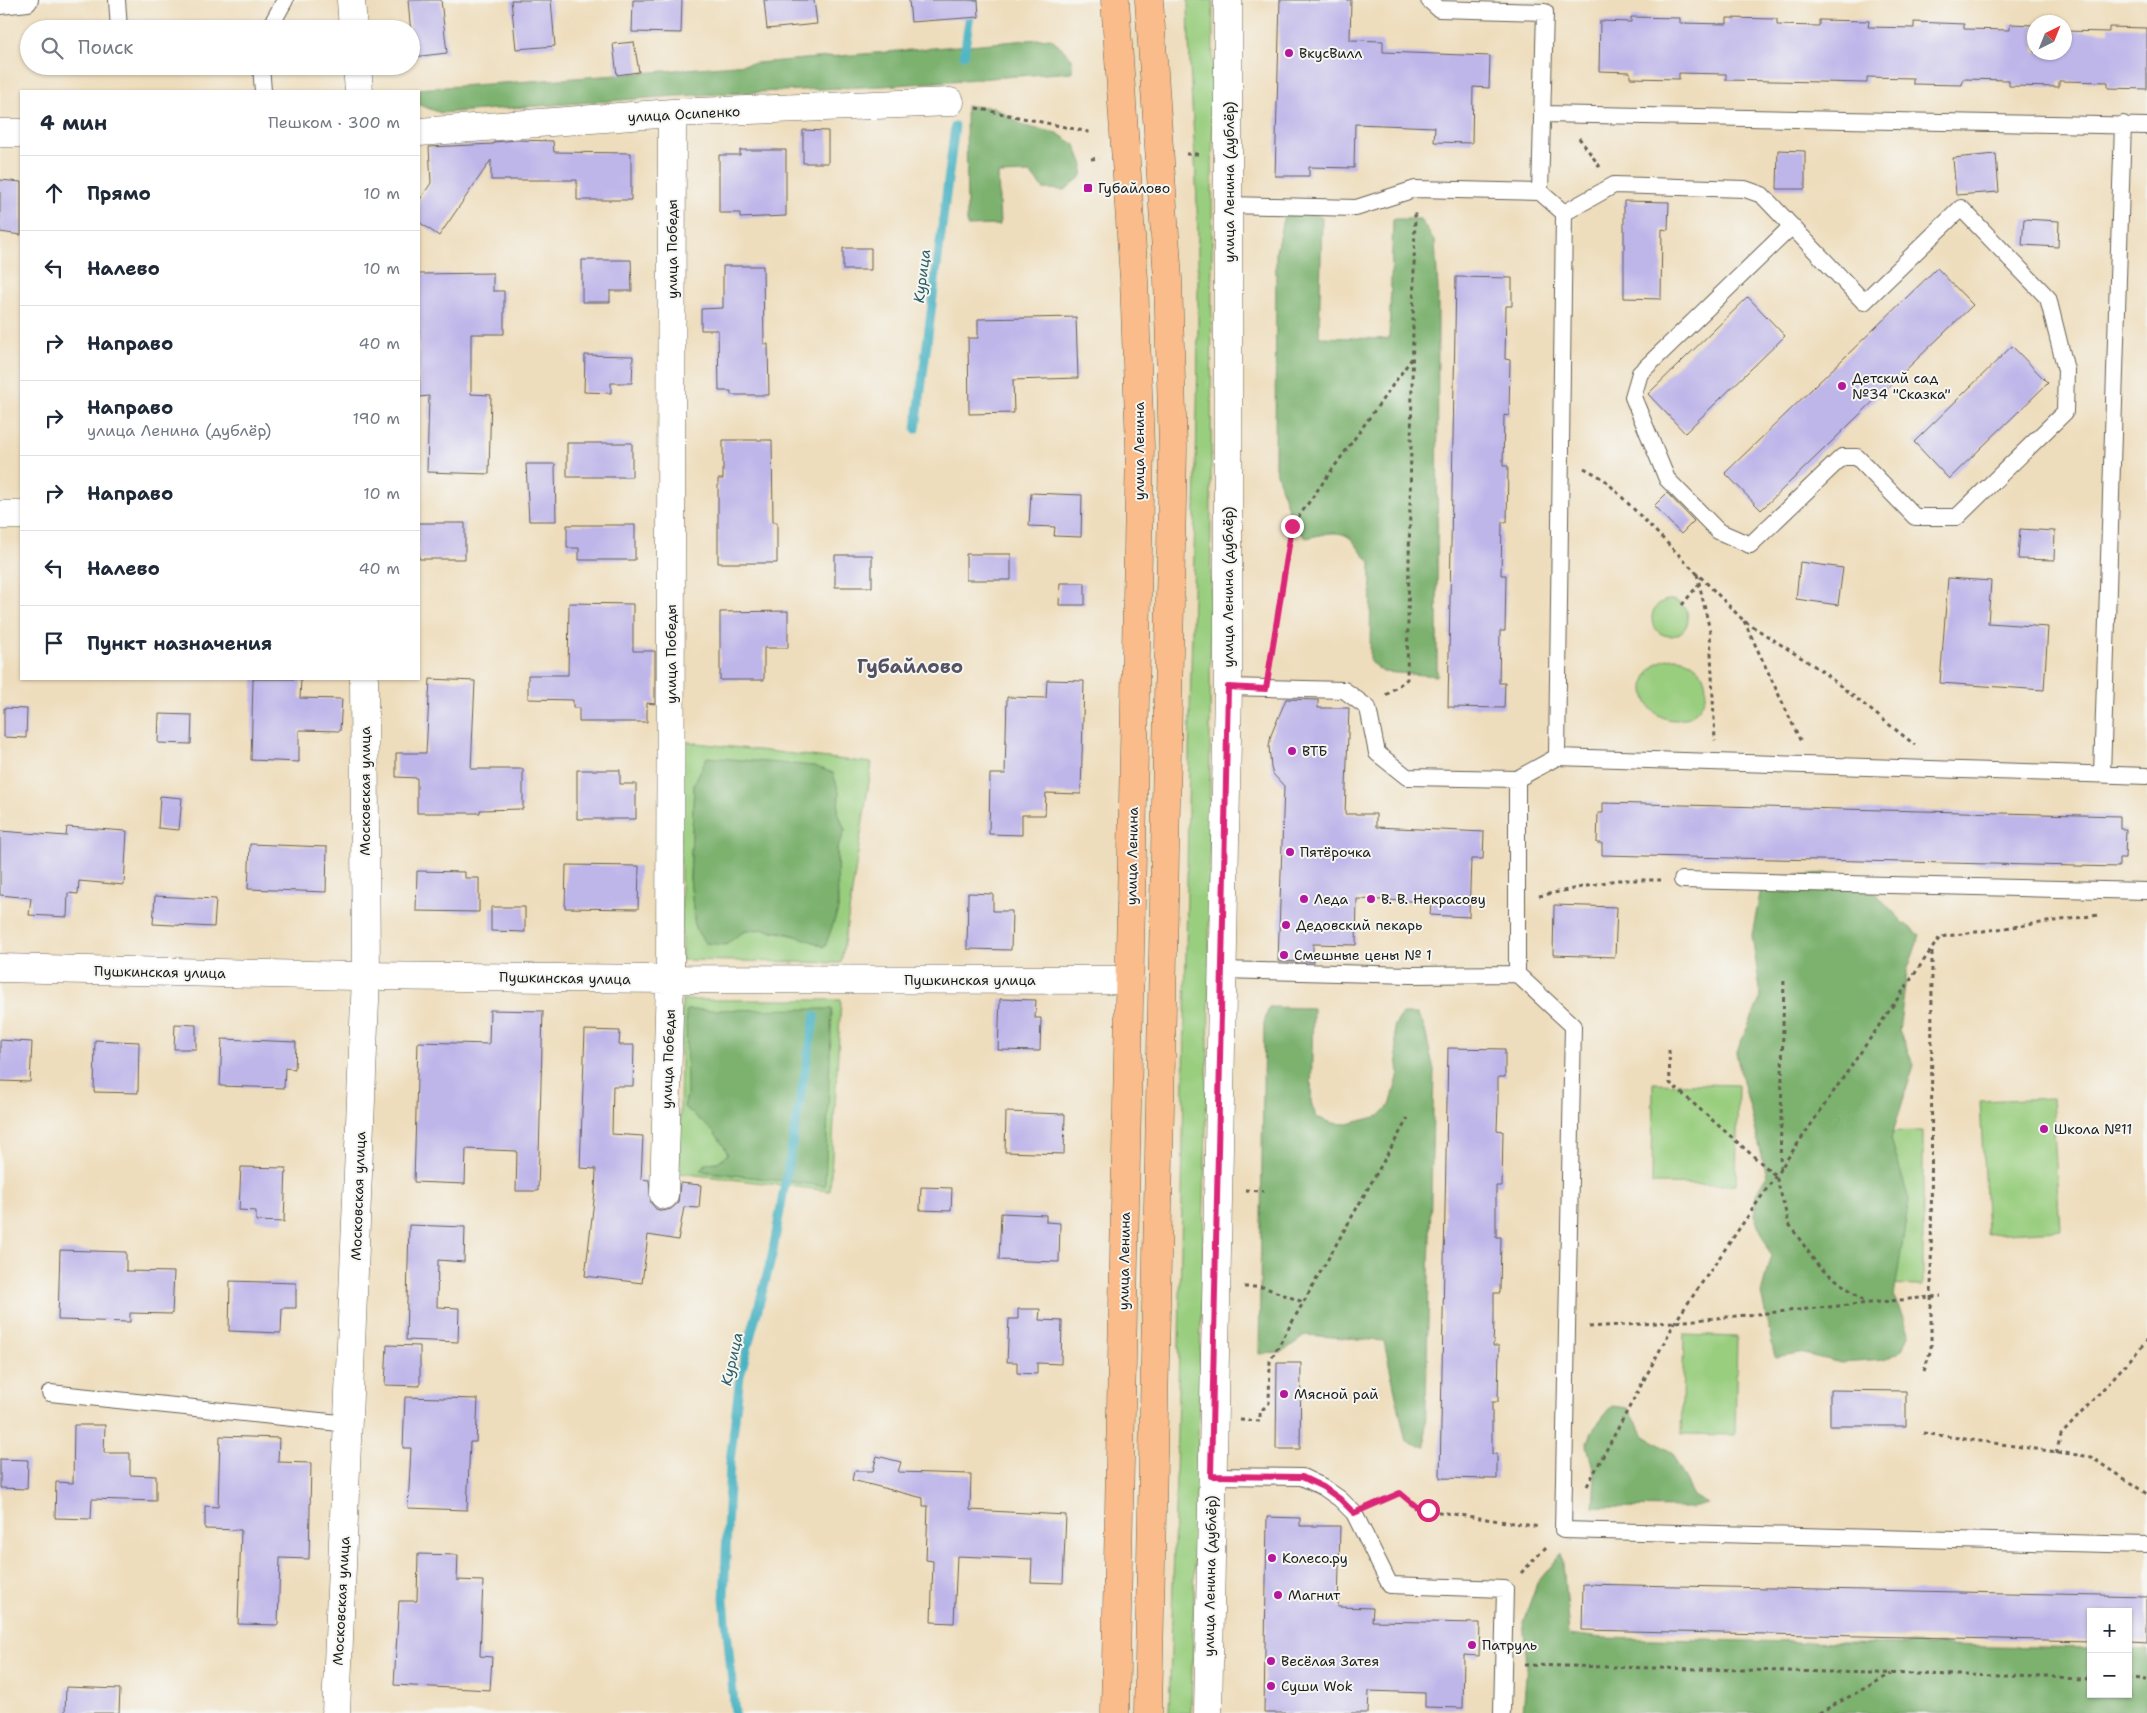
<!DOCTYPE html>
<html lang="ru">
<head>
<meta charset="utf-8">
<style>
	body { margin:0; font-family:"Shantell Sans",sans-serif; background:#f6f6f7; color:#1f2937 }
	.controls { position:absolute; right:15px; bottom:15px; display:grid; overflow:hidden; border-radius:0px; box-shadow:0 1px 4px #0004 }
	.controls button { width:45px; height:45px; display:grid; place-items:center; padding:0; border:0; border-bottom:1px solid #e0e1e3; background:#fff; color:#1f2937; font:25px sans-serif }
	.compass { position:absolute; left:2027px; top:15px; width:45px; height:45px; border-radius:50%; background:#fff; box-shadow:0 1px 4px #0004; rotate:43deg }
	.stop { position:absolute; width:15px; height:15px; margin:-11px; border:4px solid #db2777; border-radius:50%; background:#fff }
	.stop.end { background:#db2777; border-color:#fff; box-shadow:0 1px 5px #0008 }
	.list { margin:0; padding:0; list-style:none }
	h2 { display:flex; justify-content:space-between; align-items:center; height:65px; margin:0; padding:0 20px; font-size:21px }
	h2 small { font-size:16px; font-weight:400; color:#747a83 }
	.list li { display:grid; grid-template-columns:32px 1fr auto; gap:15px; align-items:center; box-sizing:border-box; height:75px; padding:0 20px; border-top:1px solid #e0e1e3 }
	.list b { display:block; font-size:19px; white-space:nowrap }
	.list p { margin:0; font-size:16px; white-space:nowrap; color:#747a83 }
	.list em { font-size:16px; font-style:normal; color:#747a83 }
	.icon { flex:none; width:28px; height:28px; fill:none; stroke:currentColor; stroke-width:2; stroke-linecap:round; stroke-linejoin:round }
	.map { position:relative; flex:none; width:2147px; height:1713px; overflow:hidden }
	.search { position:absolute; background:#fff; box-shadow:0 1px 4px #0004; left:20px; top:20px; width:400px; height:55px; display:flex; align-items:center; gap:12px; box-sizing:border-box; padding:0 18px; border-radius:28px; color:#747a83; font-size:19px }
	.panel { position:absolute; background:#fff; box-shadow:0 1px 4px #0004; left:20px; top:90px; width:400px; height:590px; border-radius:0px }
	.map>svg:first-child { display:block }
	.green { fill:#9ace7f; stroke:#5b754e; fill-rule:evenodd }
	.forest { fill:#7bb16e; stroke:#4c6645 }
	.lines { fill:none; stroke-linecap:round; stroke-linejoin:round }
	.stream { stroke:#44b1c1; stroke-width:9 }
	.building { fill:#beb6e9 }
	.lane-casing { stroke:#666054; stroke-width:18 }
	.street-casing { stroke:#666054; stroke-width:29 }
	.primary-casing { stroke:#666054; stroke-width:29 }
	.path { stroke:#666054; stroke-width:3; stroke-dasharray:4 4; stroke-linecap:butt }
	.lane { stroke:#fff; stroke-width:16 }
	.street { stroke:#fff; stroke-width:28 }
	.primary { stroke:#f9bc8a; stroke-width:28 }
	.route { stroke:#db2777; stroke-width:6 }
	.poi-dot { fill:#b5179e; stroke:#f6f6f2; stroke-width:2 }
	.labels { text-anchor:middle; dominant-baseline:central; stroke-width:4; stroke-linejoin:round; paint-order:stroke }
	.poi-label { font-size:14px; fill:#1c1c1c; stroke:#f6f6f2; text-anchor:start }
	.street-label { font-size:14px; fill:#1c1c1c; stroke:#f6f6f2 }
	.water-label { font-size:15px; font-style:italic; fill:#2e5f66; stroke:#f6f6f2 }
	.district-label { font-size:19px; font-weight:bold; fill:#555264; stroke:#f6f6f2 }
</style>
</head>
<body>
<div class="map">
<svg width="2147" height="1713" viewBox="0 0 2147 1713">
	<rect width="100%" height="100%" fill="#f6f6f2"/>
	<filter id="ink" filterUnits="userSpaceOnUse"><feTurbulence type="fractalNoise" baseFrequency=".02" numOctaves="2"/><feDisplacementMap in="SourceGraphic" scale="10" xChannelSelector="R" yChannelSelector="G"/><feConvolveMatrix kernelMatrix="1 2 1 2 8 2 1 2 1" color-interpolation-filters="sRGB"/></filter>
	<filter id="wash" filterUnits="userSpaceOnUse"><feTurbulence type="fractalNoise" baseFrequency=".0096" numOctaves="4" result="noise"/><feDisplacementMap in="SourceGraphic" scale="20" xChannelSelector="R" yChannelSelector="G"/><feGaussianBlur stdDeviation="1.12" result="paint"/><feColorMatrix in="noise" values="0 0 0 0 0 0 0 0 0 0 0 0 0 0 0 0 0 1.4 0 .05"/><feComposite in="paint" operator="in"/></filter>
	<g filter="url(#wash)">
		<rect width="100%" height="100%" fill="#eeddbc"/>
		<path class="green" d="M1188,0H1213L1209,1005L1191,1713H1169C1179,1412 1184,1110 1188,809C1191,625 1199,442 1198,258C1198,172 1189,86 1188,0Z
			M1652 618a18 18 0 1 1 36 0a18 18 0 1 1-36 0Z
			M1644 689a31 31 0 1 1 62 0a31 31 0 1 1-62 0Z
			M679,741L872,763L841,963L682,960ZM694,784L839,792L838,812L845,831L837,849L838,910L824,947L805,938L763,929L742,932L695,927L690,878Z
			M682,1000H841L830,1191L679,1173ZM687,1096L825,1186L701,1171L706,1163L718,1162L728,1154C718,1132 702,1122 684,1107Z
			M1653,1083L1738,1085L1736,1185L1652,1184Z
			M2052,1098L2060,1230L1987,1234L1980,1101Z
			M1923,1131V1286L1862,1285L1863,1132Z
			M1684,1335L1737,1337L1735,1435L1681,1434Z"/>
		<path class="forest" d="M1051,38L1072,58V72L883,86L677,96L441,113L419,105V91H414L416,89L617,75Z
			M966,106L994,107L1024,126L1057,133L1075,145L1083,165L1082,176L1065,190L1043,189L1030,173L998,174L1000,225L967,226Z
			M1314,214L1322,218L1319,337L1389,339L1393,219H1420L1435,242L1438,289L1437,676L1383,672L1370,662L1371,562C1362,555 1359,548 1353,541C1341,527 1321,535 1307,538L1294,528L1275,467L1276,251L1284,215Z
			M707,757L814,766L833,773L839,792L838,812L845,831L837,849L838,910L825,947C805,938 763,922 742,933C736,936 731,941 726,945L705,943L695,928L690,878L694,784Z
			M1827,873L1867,885L1904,923L1920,935L1907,971L1899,1031L1914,1065L1891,1139L1909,1200L1894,1297L1909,1332L1902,1350L1884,1360L1841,1363L1800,1353L1775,1357L1761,1294L1771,1255L1754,1215L1756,1194L1767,1176L1736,1053L1761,997L1752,935L1763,878Z
			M1269,1007L1313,1008L1311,1102L1316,1117L1332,1123L1348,1124L1379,1116L1390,1105L1399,1074L1394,1027L1402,1014H1417L1424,1026L1434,1070L1425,1446H1418L1406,1441L1384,1341L1306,1335L1281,1353L1259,1354L1264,1023Z
			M832,1009L825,1186L701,1171L706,1163L718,1162L728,1154C718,1132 702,1122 684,1107L687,1095L686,1010Z
			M1612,1406L1628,1408L1644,1435L1671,1452L1694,1496L1708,1504L1692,1508L1593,1507L1595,1476L1587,1446L1592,1431Z
			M1562,1553L1569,1634L1601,1638L2091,1648V1694H2128V1649L2147,1650V1713H1523L1527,1664L1523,1622L1537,1583Z"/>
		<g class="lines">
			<path class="stream" d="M964,55L972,0
				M916,429L955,126
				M735,1713L724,1599L730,1462L740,1376L772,1256L815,1016"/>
		</g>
		<g id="blocks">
			<path class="building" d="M408,0H441L447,53L413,57Z
				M511,0H551L555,46L516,49Z
				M633,0H682L681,33L632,32Z
				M764,0H814L817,24L767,29Z
				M909,0H978L979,17L911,22Z
				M1280,0H1351L1350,40L1383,41V52L1490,56L1489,88L1473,87L1472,143L1434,142L1435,127L1355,124L1354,168L1309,167V176H1275Z
				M1631,17L1680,18V23L1727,24V18L1777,19V25L1819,26V20L1869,21L1868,27L1914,28V22L1964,24V29L2010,30V24L2034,25V52H2064V31L2109,32V27L2147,28V89L2108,88V82L2059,81V87L2009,86V80L1963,79L1962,85L1913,84V78L1867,77V83L1726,80V74L1679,73V79L1630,78V72L1599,71L1600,21L1631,22Z
				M634,42L639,72L617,75L613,44Z
				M803,130L828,131V163H803Z
				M517,140L553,141L554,152L631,153V200H577V180H491V160L439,236L419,222V201L431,183L429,147L494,144V142Z
				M740,150H786V216L740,218V213H719V155H740Z
				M1778,150L1805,151V189H1777Z
				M1996,154L1999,192L1956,195L1953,158Z
				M0,180L21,182V235L0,232Z
				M1624,201L1669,202L1668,230L1662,229L1661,299L1624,298Z
				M2024,219L2059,221L2058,247L2022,245Z
				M843,248H871V270H843Z
				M582,260H631L632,291H610V302H582Z
				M723,266H763L764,344H768L769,395H731V391H719L718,330H701V309L723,308Z
				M1937,268L1973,305L1761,510L1725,473Z
				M493,273V291H504V334H471V394L491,395L489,474L427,472L429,396L419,397V274Z
				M1456,277L1512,278V306H1506L1505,359L1510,360L1509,416L1504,415L1503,466H1508L1507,522H1502L1501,575H1506L1505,631H1500L1499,683H1505L1504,708L1448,707Z
				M1748,297L1785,336L1685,433L1648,394Z
				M1076,317L1078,378L1013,380L1014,413L969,414L968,338H978V319Z
				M2012,346L2048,383L1949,479L1914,442Z
				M585,355L633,356L632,383H611V393L584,392Z
				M723,440H772L773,522H777V563H718V479H723Z
				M567,443H632V477H567Z
				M526,464H555L556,521H529Z
				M1031,493L1082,495L1081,537L1054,536L1055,527L1029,526Z
				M1667,493L1694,521L1681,534L1654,506Z
				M419,523H465V559H419Z
				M567,525H635V560H579V548H567Z
				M2020,529L2055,531L2054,560L2018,559Z
				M966,554H1011V580H966Z
				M835,555H872V587H835Z
				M1800,562L1843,568L1838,605L1796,599Z
				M1948,578L1991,581L1988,623L2048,627L2044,690L1940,683Z
				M1060,583H1085V605H1059Z
				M569,603L633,604V651H655V704L647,703V722H579V708H573V700L528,699V675H568Z
				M788,611V648H764V680H720V612Z
				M253,679H301L300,698L342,699L340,731L299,730V762L251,760Z
				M430,679L475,681L471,769H523V809L480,810V813H417V778L396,777V753H426Z
				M1047,680L1084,681L1081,794L1046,793L1045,815H1022V835L989,834L990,774H1005L1007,697L1046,698Z
				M1286,699L1318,700V708H1349L1345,814H1376V827L1484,832L1483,859H1471L1469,917L1430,915L1431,902L1357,899L1356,945L1313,944V962L1278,961L1284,786L1273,774L1271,768L1269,746L1271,735Z
				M4,708L27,709L26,738L4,737Z
				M159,714L192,715L191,744L158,743Z
				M577,770H620V784H636V819H577Z
				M160,796L182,798L179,830L158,828Z
				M1603,803L2120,816V829H2126L2125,858H2119V867L1602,855V843H1597L1598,813H1603Z
				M67,827L127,831L124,885L79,881L78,894L68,893L67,917L29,915L31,898L0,895V831L66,836Z
				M250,844L327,847L326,892L248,889Z
				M566,865L639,866L638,909L565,908Z
				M417,871L465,872V878H479V912L416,911Z
				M968,893L993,894V911H1012L1011,950L967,949Z
				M155,896L216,899L214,927L153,924Z
				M1554,905L1617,907L1615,957L1553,955Z
				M491,907H525V932L491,931Z
				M1000,999L1036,1000L1035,1018H1041L1040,1051L998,1050Z
				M490,1010L543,1011L538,1191H516L517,1151L466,1149L465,1184L414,1182L418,1042L489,1044Z
				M175,1024L196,1025V1049H174Z
				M585,1030L620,1031L619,1045H634L633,1086H613L612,1134L643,1136L641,1179L649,1180L651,1203L656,1209L663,1211L671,1209L678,1203L680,1183L701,1185L699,1208L684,1207L678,1240L648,1235L642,1283L585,1276L595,1192L596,1169L580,1168Z
				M222,1039L296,1042L295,1069L285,1068L284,1088L220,1086Z
				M0,1040L32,1042L30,1082L0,1081Z
				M95,1040L139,1042L138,1093L94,1092Z
				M1448,1048L1505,1049V1077H1498V1103L1497,1130L1503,1131L1502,1186H1496V1237H1501L1500,1293H1494V1321L1493,1346H1499L1498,1402H1492V1454H1497V1479L1440,1478Z
				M1006,1112L1065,1114L1064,1154L1005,1152Z
				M241,1167L286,1168L284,1222L256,1221V1211L239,1210Z
				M921,1187L952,1188L951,1211L920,1210Z
				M1001,1213L1046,1215V1222L1060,1223L1059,1262L999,1260Z
				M409,1225L465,1227L464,1262L438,1260L437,1307L459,1308L458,1342L406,1340Z
				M60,1250L126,1252V1271L174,1272L172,1314L130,1313V1322L58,1320Z
				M230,1281L296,1283V1308H282L281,1333L229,1331Z
				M1018,1309H1040L1039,1320L1062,1321L1061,1364L1037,1363V1374L1017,1373V1362H1007L1009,1319H1018Z
				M387,1345L420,1346V1386L385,1385Z
				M1277,1363H1301L1300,1449H1276Z
				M1830,1390L1906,1391V1426H1830Z
				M405,1397L478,1399L476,1442H470L467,1510L408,1508L411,1448H403Z
				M74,1425H105L104,1453H130V1475L156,1476V1501L92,1499L91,1519L55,1518L56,1482L73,1483Z
				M220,1436L279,1438L278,1462L311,1463L309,1559L280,1558L278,1625L238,1624L241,1530L205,1529V1506L218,1507Z
				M877,1456L901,1462L898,1472L971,1474L970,1510L1066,1515L1063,1583L1031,1582L1032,1559L957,1556L954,1623L931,1622L933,1561L926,1560L928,1506H923V1498L852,1480L854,1471H873Z
				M0,1459L28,1460L27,1489L0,1488Z
				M1267,1517L1300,1518V1526H1340L1338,1607L1373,1608L1372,1621L1480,1623L1479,1656L1464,1655L1463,1708L1425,1707V1693L1369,1691L1368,1713H1264Z
				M418,1554L458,1555L457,1580L483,1581L480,1656L492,1657L490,1690L394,1685L399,1601H417Z
				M1583,1584L2147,1596V1642L2128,1641V1612H2091V1641L1582,1630Z
				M66,1687L120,1689L119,1713H65Z"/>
		</g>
	</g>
	<g filter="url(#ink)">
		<use href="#blocks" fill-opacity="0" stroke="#666054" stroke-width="1"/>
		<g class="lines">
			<defs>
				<path id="lane" d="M117,0L119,29
					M1429,0L1439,9L1545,12L1540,192
					M0,6L28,3L30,0
					M269,29L285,0
					M261,66L263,91
					M1542,114L2147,126
					M1229,205L1356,208L1415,189L1540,192L1564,213L1557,757L1517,779V974
					M1564,213L1614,185L1745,189L1762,195L1864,302L1961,208L2048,298L2066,370L2065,412L1957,517H1915L1857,457H1842L1750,545L1718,531L1667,479L1633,397L1640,373L1792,226
					M1228,687L1344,690L1368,708L1377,753L1407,777L1517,779
					M1557,757L2147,776
					M2102,774L2123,124
					M1682,880L2147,891
					M1223,970L1411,975L1517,974L1573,1026L1563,1530L2147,1545
					M50,1393L349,1424
					M1211,1476L1302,1477L1323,1487L1340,1499L1354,1513L1390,1585L1505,1589L1502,1713"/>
				<path id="street" d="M351,0L353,29
					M357,66L359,91
					M419,132L672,113L950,102
					M0,133H21
					M0,515H21
					M0,968L354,976L670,979L1130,980
					M664,1195L670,979L672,113
					M336,1713L366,976L364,679
					M1208,1713L1228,687V0"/>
				<path id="primary" d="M1115,0L1134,279L1140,447L1115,1713
					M1148,1713L1173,448L1168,279L1149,0"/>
			</defs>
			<use href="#lane" class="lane-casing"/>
			<use href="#street" class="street-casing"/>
			<use href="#primary" class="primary-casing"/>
			<path class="path" d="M976,108L1093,133
				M1579,138L1600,167
				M1186,154H1200
				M1091,159L1099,158
				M1584,468L1604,479L1744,621L1819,669L1915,745
				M1697,574L1710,631L1715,741
				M1682,605L1699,584
				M1744,621L1801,742
				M1269,666L1292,526L1412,358
				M1386,695L1407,679L1415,212
				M1539,896L1616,880H1661
				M1669,1050L1670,1083L1776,1176L1789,1224L1819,1267L1867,1303
				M1780,1169L1784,979
				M1245,1190L1264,1191
				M1244,1287H1263L1303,1302
				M1589,1327L1675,1322L1941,1296
				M1924,1371L1931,1349L1932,948
				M1240,1420L1260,1421V1412L1269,1403L1270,1361L1408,1118
				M1923,1433L2092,1457L2147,1494
				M2056,1453L2061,1435L2147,1341
				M1587,1486L1675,1322L1940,937L2098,915
				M1374,1504L1400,1493L1419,1509L1540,1527
				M1521,1573L1548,1545
				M1524,1665L2091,1678
				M2128,1679L2147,1680
				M1819,1713L1891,1674"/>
			<use href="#lane" class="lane"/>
			<use href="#street" class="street"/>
			<use href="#primary" class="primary"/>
		</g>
	</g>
	<g class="lines" filter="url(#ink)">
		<path class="route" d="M1292,526L1266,689L1228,687L1211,1476L1302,1477L1323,1487L1340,1499L1354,1513L1400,1493L1419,1509L1428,1510"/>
	</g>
	<g class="poi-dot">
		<circle cx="1289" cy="53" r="5"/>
		<rect x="1083" y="183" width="10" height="10" rx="2.5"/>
		<circle cx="1842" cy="386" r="5"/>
		<circle cx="1292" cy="751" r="5"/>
		<circle cx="1290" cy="852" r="5"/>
		<circle cx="1304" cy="899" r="5"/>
		<circle cx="1371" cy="899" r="5"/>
		<circle cx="1286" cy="925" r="5"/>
		<circle cx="1284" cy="955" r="5"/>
		<circle cx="2044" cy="1129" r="5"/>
		<circle cx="1284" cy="1394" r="5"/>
		<circle cx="1272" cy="1558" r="5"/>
		<circle cx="1278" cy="1595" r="5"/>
		<circle cx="1472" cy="1645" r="5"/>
		<circle cx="1271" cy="1661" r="5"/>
		<circle cx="1271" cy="1686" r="5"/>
	</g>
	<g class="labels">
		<g class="poi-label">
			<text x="1299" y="53">ВкусВилл</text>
			<text x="1098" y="188">Губайлово</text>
			<text x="1852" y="378">Детский сад<tspan x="1852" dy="16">№34 "Сказка"</tspan></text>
			<text x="1302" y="751">ВТБ</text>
			<text x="1300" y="852">Пятёрочка</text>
			<text x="1314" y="899">Леда</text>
			<text x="1381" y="899">В. В. Некрасову</text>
			<text x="1296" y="925">Дедовский пекарь</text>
			<text x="1294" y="955">Смешные цены № 1</text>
			<text x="2054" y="1129">Школа №11</text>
			<text x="1294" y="1394">Мясной рай</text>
			<text x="1282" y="1558">Колесо.ру</text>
			<text x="1288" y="1595">Магнит</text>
			<text x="1482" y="1645">Патруль</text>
			<text x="1281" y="1661">Весёлая Затея</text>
			<text x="1281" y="1686">Суши Wok</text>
		</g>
		<g class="street-label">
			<text transform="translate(684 114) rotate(-3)">улица Осипенко</text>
			<text transform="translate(1229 182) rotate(-90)">улица Ленина (дублёр)</text>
			<text transform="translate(672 249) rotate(-90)">улица Победы</text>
			<text transform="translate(1139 451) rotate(-90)">улица Ленина</text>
			<text transform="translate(1228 587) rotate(-90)">улица Ленина (дублёр)</text>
			<text transform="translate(671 654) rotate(-90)">улица Победы</text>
			<text transform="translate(365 791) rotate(-90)">Московская улица</text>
			<text transform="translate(1132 856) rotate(-89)">улица Ленина</text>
			<text transform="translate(160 972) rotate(1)">Пушкинская улица</text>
			<text transform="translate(565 978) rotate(1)">Пушкинская улица</text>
			<text x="970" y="980">Пушкинская улица</text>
			<text transform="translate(668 1059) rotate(-88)">улица Победы</text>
			<text transform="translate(358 1196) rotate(-88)">Московская улица</text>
			<text transform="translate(1124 1261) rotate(-89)">улица Ленина</text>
			<text transform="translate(1210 1576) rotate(-89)">улица Ленина (дублёр)</text>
			<text transform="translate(341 1601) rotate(-87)">Московская улица</text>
		</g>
		<g class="water-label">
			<text transform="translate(922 276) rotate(-83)">Курица</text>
			<text transform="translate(732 1359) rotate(-77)">Курица</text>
		</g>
		<g class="district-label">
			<text x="910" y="666">Губайлово</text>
		</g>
	</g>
</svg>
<div class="controls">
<button>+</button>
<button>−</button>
</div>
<svg class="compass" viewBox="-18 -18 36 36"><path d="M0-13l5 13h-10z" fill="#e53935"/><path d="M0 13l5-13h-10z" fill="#747a83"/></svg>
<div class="stop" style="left:1428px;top:1510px"></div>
<div class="stop end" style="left:1292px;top:526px"></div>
<div class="search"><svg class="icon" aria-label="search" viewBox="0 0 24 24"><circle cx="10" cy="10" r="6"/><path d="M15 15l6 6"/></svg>Поиск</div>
<section class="panel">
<h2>4 мин<small>Пешком · 300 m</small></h2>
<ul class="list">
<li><svg class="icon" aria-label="ahead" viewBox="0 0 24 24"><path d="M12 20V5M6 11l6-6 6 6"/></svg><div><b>Прямо</b></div><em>10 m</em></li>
<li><svg class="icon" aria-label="left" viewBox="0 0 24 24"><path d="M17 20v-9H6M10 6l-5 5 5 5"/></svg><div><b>Налево</b></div><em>10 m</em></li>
<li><svg class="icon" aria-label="right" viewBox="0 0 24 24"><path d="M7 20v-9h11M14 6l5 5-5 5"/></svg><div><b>Направо</b></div><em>40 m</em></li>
<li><svg class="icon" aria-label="right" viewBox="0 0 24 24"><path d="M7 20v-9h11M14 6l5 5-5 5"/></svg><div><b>Направо</b><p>улица Ленина (дублёр)</p></div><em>190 m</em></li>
<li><svg class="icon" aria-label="right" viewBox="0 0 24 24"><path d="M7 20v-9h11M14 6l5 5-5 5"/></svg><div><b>Направо</b></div><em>10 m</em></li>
<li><svg class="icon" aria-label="left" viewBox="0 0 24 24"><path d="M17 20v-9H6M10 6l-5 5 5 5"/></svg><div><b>Налево</b></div><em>40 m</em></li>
<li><svg class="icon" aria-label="arrive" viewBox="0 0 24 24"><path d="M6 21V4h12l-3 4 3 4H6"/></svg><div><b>Пункт назначения</b></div></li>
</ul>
</section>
</div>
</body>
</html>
